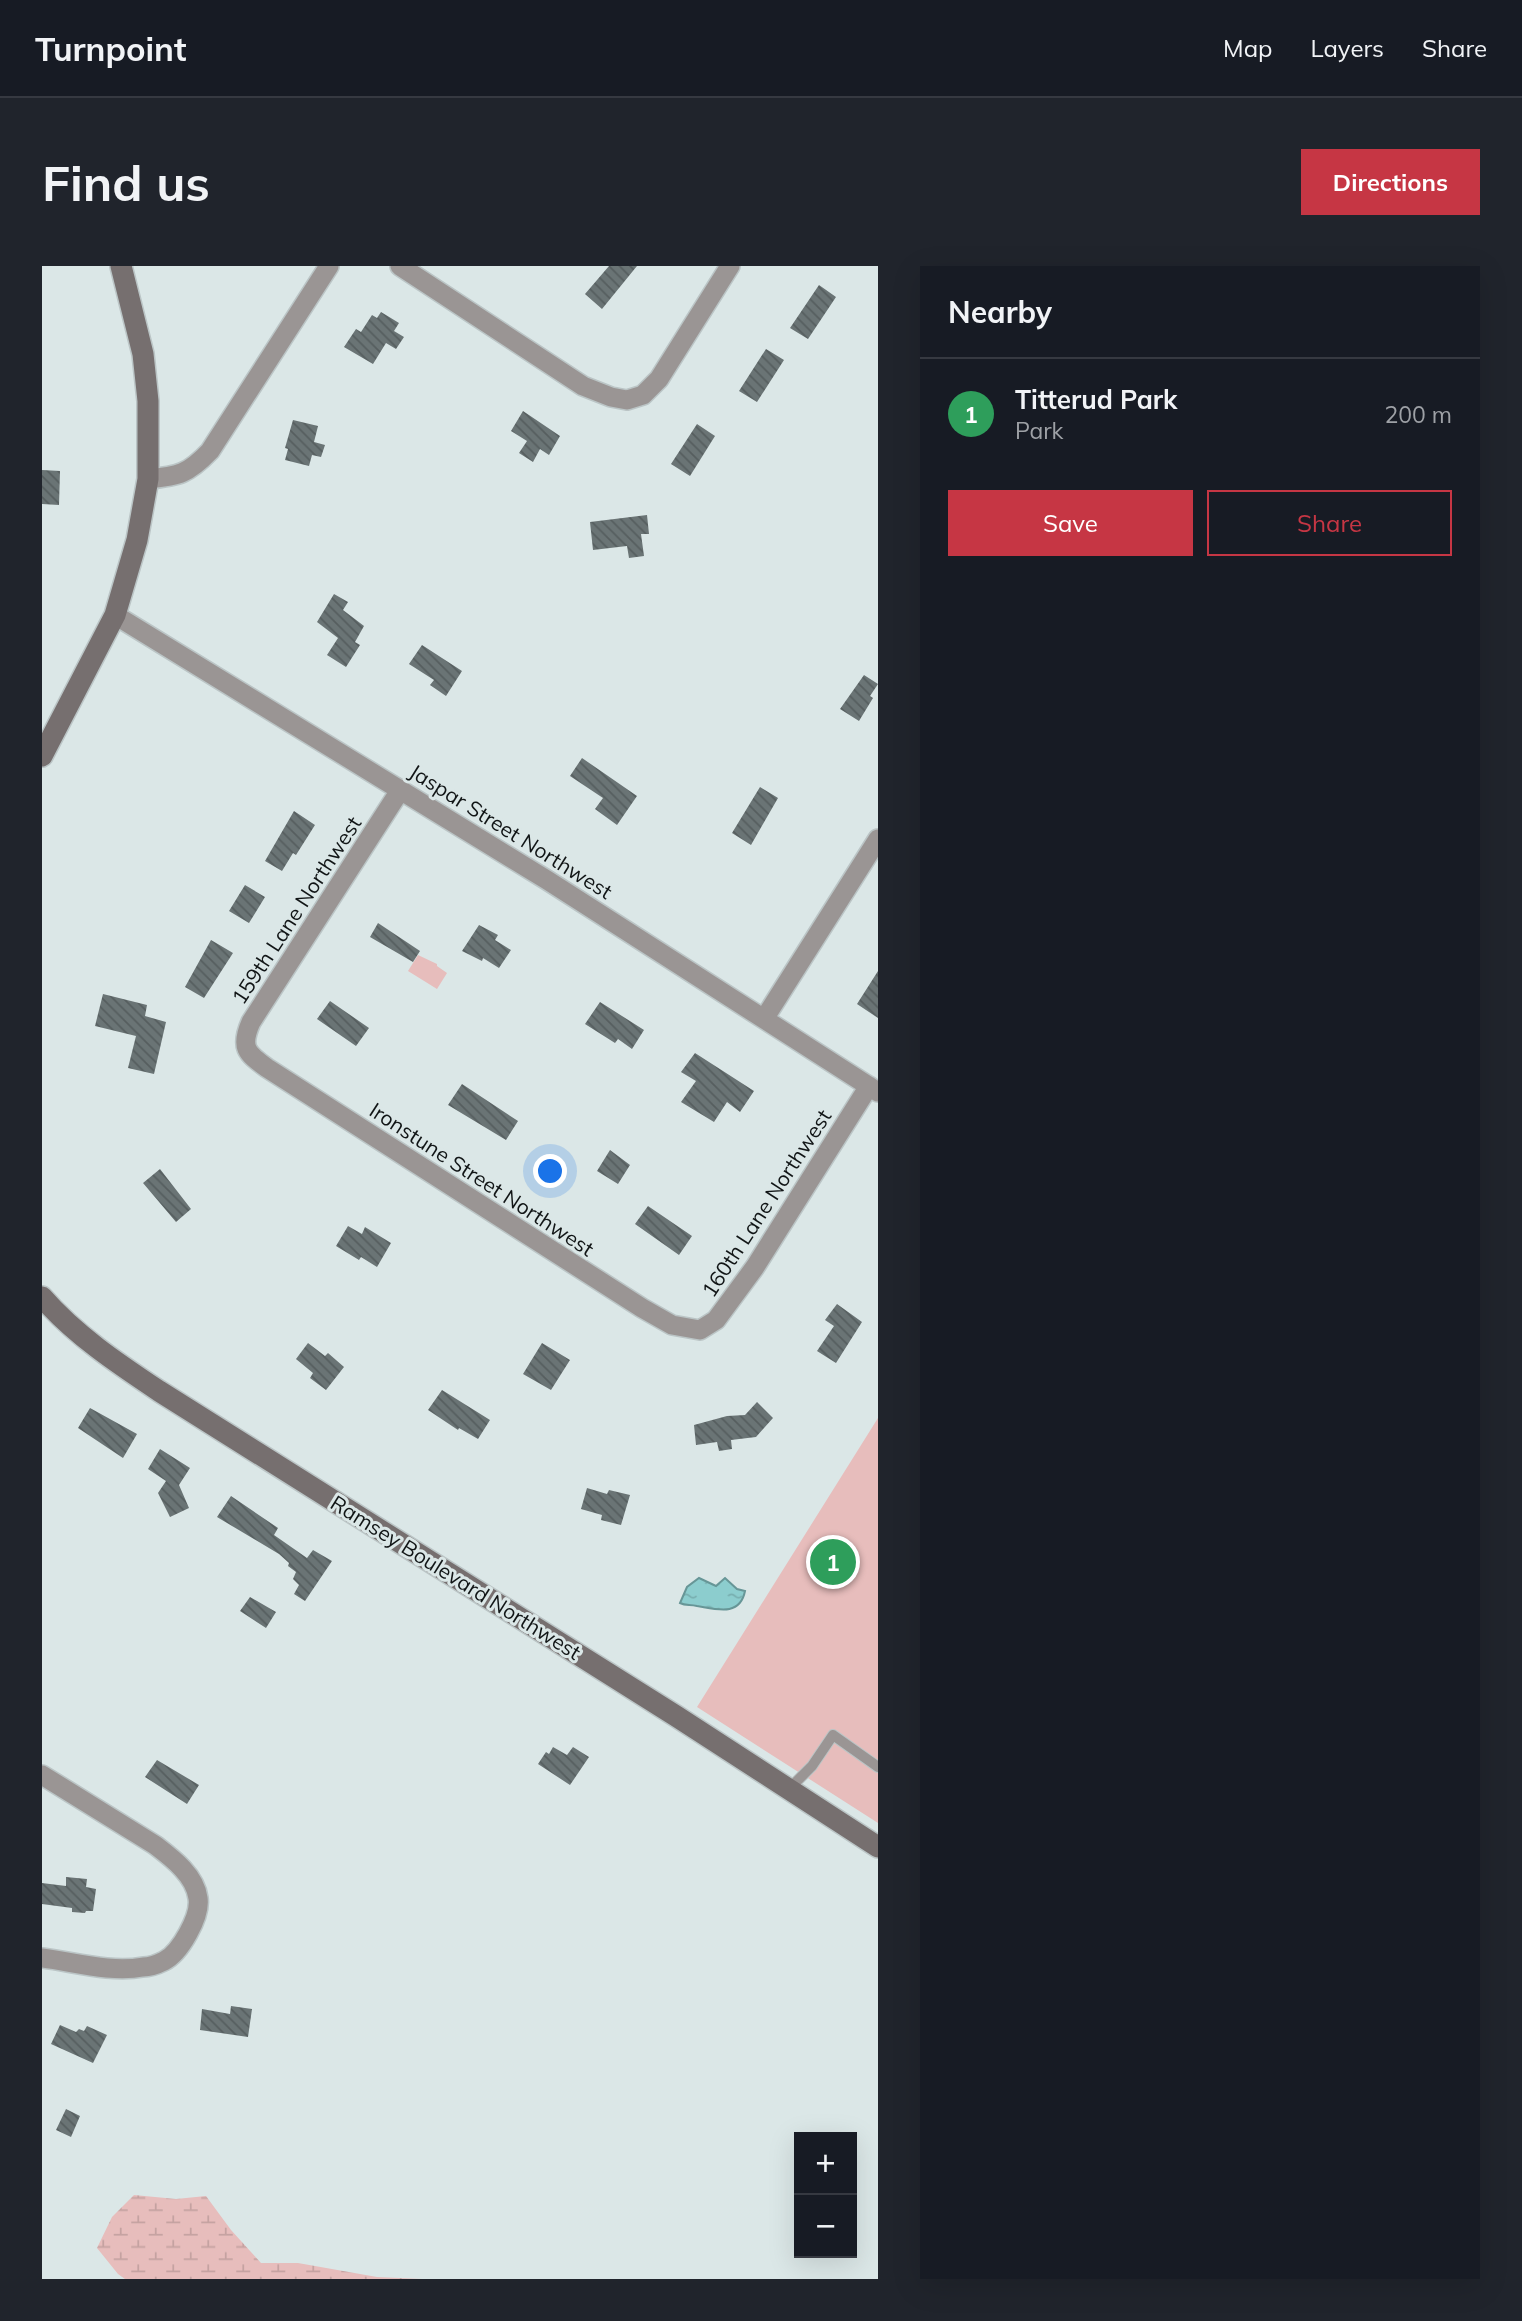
<!DOCTYPE html>
<html lang="en">
<head>
<meta charset="utf-8">
<style>
	body { margin:0; font-family:Mulish,sans-serif; background:#20242c; color:#f1f3f6 }
	.controls { position:absolute; right:21px; bottom:21px; display:grid; overflow:hidden; border-radius:0px; box-shadow:0 7px 28px #0002 }
	.controls button { width:63px; height:63px; display:grid; place-items:center; padding:0; border:0; border-bottom:2px solid #363941; background:#171b24; color:#f1f3f6; font:35px sans-serif }
	.you { position:absolute; left:509px; top:906px; width:24px; height:24px; margin:-18px; border:5px solid #fff; border-radius:50%; background:#1a73e8; box-shadow:0 0 0 10px #1a73e833 }
	.badge { display:grid; place-items:center; width:46px; height:46px; border-radius:50%; background:#c63644; color:#fff; font-size:23px; font-weight:700 }
	.pin { position:absolute; translate:-50% -50%; border:4px solid #fff; box-shadow:0 2px 7px #0006 }
	.list { margin:0; padding:0; list-style:none }
	h2 { display:flex; justify-content:space-between; align-items:center; height:91px; margin:0; padding:0 28px; font-size:30px }
	h2 small { font-size:23px; font-weight:400; color:#9ea1a6 }
	.list li { display:grid; grid-template-columns:46px 1fr auto; gap:21px; align-items:center; box-sizing:border-box; height:112px; padding:0 28px; border-top:2px solid #363941 }
	.list b { display:block; font-size:26px; white-space:nowrap }
	.list p { margin:0; font-size:23px; white-space:nowrap; color:#9ea1a6 }
	.list em { font-size:23px; font-style:normal; color:#9ea1a6 }
	.actions { display:flex; gap:14px; padding:21px 28px }
	.actions a { flex:1; padding:16px 0; border:2px solid #c63644; border-radius:0px; text-align:center; font-size:24px; color:#c63644 }
	.actions .main { background:#c63644; color:#fff }
	.map { position:relative; flex:none; width:836px; height:2013px; overflow:hidden; border-radius:0px }
	header { display:flex; align-items:center; gap:42px; box-sizing:border-box; height:98px; padding:0 35px; background:#171b24; border-bottom:2px solid #363941 }
	header strong { font-size:33px }
	nav { display:flex; gap:38px; margin-inline-start:auto; font-size:24px }
	.intro { display:flex; align-items:center; justify-content:space-between; box-sizing:border-box; height:168px; padding:0 42px }
	h1 { margin:0; font-size:49px }
	.button { padding:18px 32px; border-radius:0px; background:#c63644; color:#fff; font-size:24px; font-weight:700 }
	main { display:flex; gap:42px; padding:0 42px }
	aside { flex:1; background:#171b24; border-radius:0px; box-shadow:0 7px 28px #0002 }
	.map>svg:first-child { display:block }
	.green { fill:#e7bdbc }
	.wetland { fill:url(#wetland-marsh) }
	.water { fill:url(#water-ripples); stroke:#679697; stroke-width:2 }
	.building { fill:url(#building-back-hatch) }
	.lines { fill:none; stroke-linecap:round; stroke-linejoin:round }
	.lane-casing { stroke:#bbc5c6; stroke-width:12 }
	.street-casing { stroke:#bbc5c6; stroke-width:22 }
	.secondary-casing { stroke:#bbc5c6; stroke-width:24 }
	.lane { stroke:#9a9594; stroke-width:10 }
	.street { stroke:#9a9594; stroke-width:19 }
	.secondary { stroke:#766f6f; stroke-width:21 }
	.labels { text-anchor:middle; dominant-baseline:central; stroke-width:6; stroke-linejoin:round; paint-order:stroke }
	.street-label { font-size:21px; fill:#111516; stroke:#dbe7e7 }
</style>
</head>
<body>
<header>
<strong>Turnpoint</strong>
<nav><a>Map</a><a>Layers</a><a>Share</a></nav>
</header>
<div class="intro"><h1>Find us</h1><a class="button">Directions</a></div>
<main>
<div class="map">
<svg width="836" height="2013" viewBox="0 0 836 2013">
	<defs>
		<pattern id="wetland-marsh" width="20" height="14" patternUnits="userSpaceOnUse" patternTransform="scale(1.75)"><rect width="20" height="14" fill="#e7bdbc"/><path d="M1 5h8M5 5V1M11 12h8M15 12V8" fill="none" stroke="#c5a2a1"/></pattern>
		<pattern id="water-ripples" width="26" height="14" patternUnits="userSpaceOnUse" patternTransform="scale(1.75)"><rect width="26" height="14" fill="#8ccdce"/><path d="M2 4q2-2 4 0t4 0M15 11q2-2 4 0t4 0" fill="none" stroke="#78afb0"/></pattern>
		<pattern id="building-back-hatch" width="6" height="6" patternUnits="userSpaceOnUse" patternTransform="scale(1.75)"><rect width="6" height="6" fill="#6a7475"/><path d="M-1 5l2 2M0 0l6 6M5-1l2 2" fill="none" stroke="#565e5f"/></pattern>
	</defs>
	<rect width="100%" height="100%" fill="#dbe7e7"/>
	<path class="green" d="M376,689L395,698V700L405,707L395,723L366,705Z
		M836,1152V1557L655,1441Z"/>
	<path class="wetland" d="M92,1929L134,1933L164,1930L189,1964L219,1997H256L335,2011L380,2013H83L76,2008L55,1982L70,1951Z"/>
	<path class="water" d="M657,1312L674,1320L683,1312L695,1323L703,1325C698,1351 674,1343 655,1340C648,1338 644,1340 638,1337L645,1321Z"/>
	<path class="building" d="M567,0H595L560,43L543,28Z
		M777,19L794,31L766,73L748,62Z
		M339,46L357,57L352,65L362,71L354,83L344,77L331,98L302,81L314,63L319,66L330,49L335,52Z
		M724,83L742,94L715,136L697,125Z
		M481,145L518,170L507,189L498,183L491,196L477,187L485,175L469,165Z
		M251,154L276,160L272,176L283,179L279,191L270,189L267,200L243,194L246,183L243,182Z
		M655,158L673,170L648,210L629,198Z
		M0,204L18,205L17,239L0,238Z
		M605,249L607,268H599L602,290L587,292L585,280L551,284L548,256Z
		M292,328L306,336L301,344L322,360L313,376L318,379L304,401L285,389L296,372L275,356Z
		M380,379L420,405L404,430L388,419L392,414L367,398Z
		M822,409L836,418L828,430L831,432L817,455L798,443Z
		M540,492L595,530L575,559L553,543L561,532L528,510Z
		M718,521L736,532L709,579L690,567Z
		M252,545L273,559L254,589L251,587L240,605L223,595Z
		M203,619L223,631L207,657L187,645Z
		M336,657L378,685L371,696L328,671Z
		M437,659L456,669L453,674L469,684L457,702L441,692L440,695L420,685Z
		M169,674L191,687L162,732L143,721Z
		M836,705V752L815,738Z
		M61,728L105,739L103,750L124,756L112,808L86,802L94,770L53,760Z
		M288,735L327,762L314,780L275,753Z
		M558,736L602,764L590,783L576,773L573,777L543,758Z
		M653,787L712,825L698,846L685,836L672,856L639,836L654,815L639,806Z
		M420,818L476,855L464,874L406,839Z
		M568,884L588,899L576,918L555,905Z
		M118,903L149,943L134,956L101,917Z
		M606,940L650,970L637,989L593,958Z
		M306,960L320,968L323,961L349,977L335,1001L319,991L317,994L294,980Z
		M795,1038L820,1056L794,1097L775,1085L792,1060L783,1054Z
		M266,1077L283,1090L286,1087L302,1101L284,1124L268,1112L271,1107L254,1093Z
		M500,1077L528,1094L509,1124L481,1108Z
		M400,1124L448,1154L436,1173L417,1162L416,1164L386,1144Z
		M715,1136L731,1152L714,1171L689,1174L690,1183L677,1185L675,1176L654,1179L652,1159L685,1150L703,1149Z
		M48,1142L95,1168L81,1192L36,1162Z
		M118,1183L148,1202L137,1219L147,1242L128,1251L116,1227L124,1215L106,1203Z
		M545,1222L565,1228L567,1224L588,1229L579,1259L559,1254L560,1249L539,1243Z
		M189,1230L236,1262L232,1269L265,1292L271,1284L290,1295L263,1335L252,1328L257,1319L251,1313L254,1306L246,1300L247,1297L237,1288L175,1251Z
		M208,1331L234,1346L224,1362L198,1345Z
		M511,1481L525,1489L531,1481L547,1491L528,1519L496,1498L504,1486L507,1488Z
		M115,1494L157,1519L145,1538L103,1511Z
		M24,1611L45,1613L44,1621L54,1623L51,1645H44L43,1647L30,1646V1642L0,1638V1617L24,1620Z
		M189,1740L210,1743L206,1771L158,1764L160,1743L188,1748Z
		M18,1759L34,1766L37,1763L42,1765L45,1760L65,1769L51,1797L9,1778Z
		M24,1843L38,1850L29,1871L14,1864Z"/>
	<g class="lines">
		<defs>
			<path id="lane" d="M747,1523L770,1500L791,1469L836,1501"/>
			<path id="street" d="M358,0L541,120L569,131L585,134L601,129L617,113L688,0
				M106,213C137,210 146,208 168,185L287,0
				M73,349L505,614L836,826
				M359,523L209,756C198,781 204,787 225,802L600,1042L630,1059L658,1064L674,1054L713,1001L827,820
				M722,753L836,573
				M0,1509L113,1579C130,1592 153,1609 156,1632C159,1650 138,1687 122,1695C116,1698 107,1701 101,1701C69,1707 32,1696 0,1692"/>
			<path id="secondary" d="M0,490L73,349L95,274L106,213V135L101,88L79,0
				M0,1031C33,1069 75,1097 117,1125L634,1450L836,1581"/>
		</defs>
		<use href="#lane" class="lane-casing"/>
		<use href="#street" class="street-casing"/>
		<use href="#secondary" class="secondary-casing"/>
		<use href="#lane" class="lane"/>
		<use href="#street" class="street"/>
		<use href="#secondary" class="secondary"/>
	</g>
	<g class="labels">
		<g class="street-label">
			<text transform="translate(469 565) rotate(32)">Jaspar Street Northwest</text>
			<text transform="translate(254 644) rotate(-57)">159th Lane Northwest</text>
			<text transform="translate(440 913) rotate(33)">Ironstune Street Northwest</text>
			<text transform="translate(724 937) rotate(-57)">160th Lane Northwest</text>
			<text transform="translate(414 1311) rotate(32)">Ramsey Boulevard Northwest</text>
		</g>
	</g>
</svg>
<div class="controls">
<button>+</button>
<button>−</button>
</div>
<div class="you"></div>
<div class="pin badge" style="left:791px;top:1296px;background:#2e9e5b">1</div>
</div>
<aside>
<h2>Nearby<small></small></h2>
<ul class="list">
<li><span class="badge" style="background:#2e9e5b">1</span><div><b>Titterud Park</b><p>Park</p></div><em>200 m</em></li>
</ul>
<div class="actions"><a class="main">Save</a><a>Share</a></div>
</aside>
</main>
</body>
</html>
